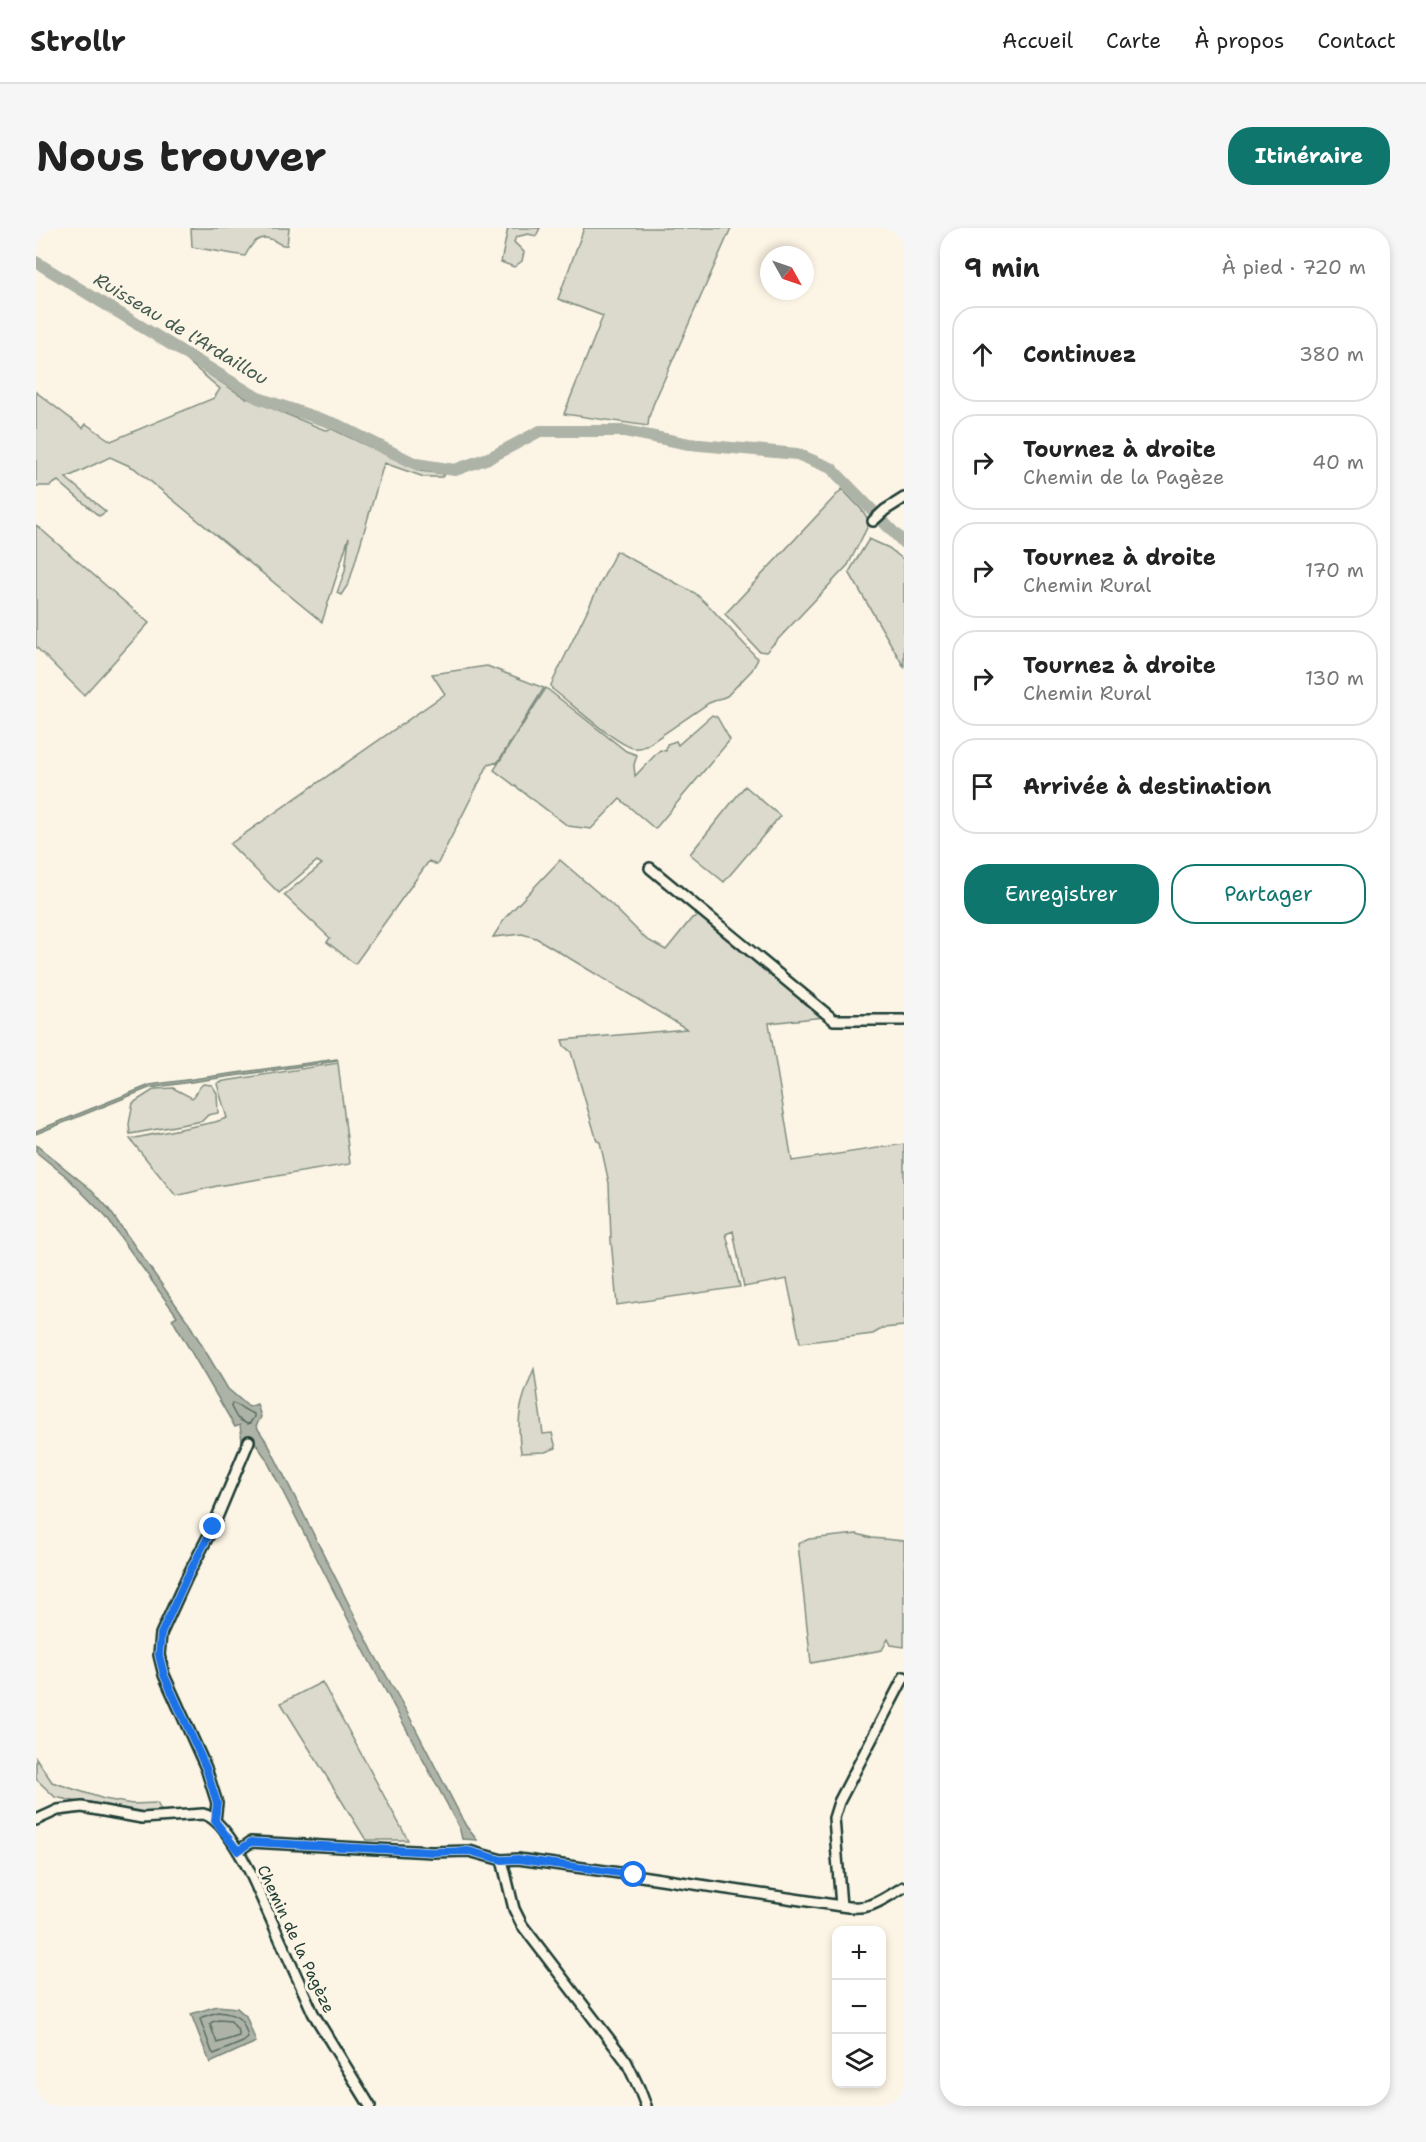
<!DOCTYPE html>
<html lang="fr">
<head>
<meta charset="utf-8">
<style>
	body { margin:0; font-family:"Shantell Sans",sans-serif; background:#f6f6f6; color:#222 }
	.controls { position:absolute; right:18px; bottom:18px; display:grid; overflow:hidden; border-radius:12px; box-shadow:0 3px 9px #0003 }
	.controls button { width:54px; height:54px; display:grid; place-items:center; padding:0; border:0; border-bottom:2px solid #e0e0e0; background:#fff; color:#222; font:30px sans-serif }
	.compass { position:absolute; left:724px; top:18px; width:54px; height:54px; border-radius:50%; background:#fff; box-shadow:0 3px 9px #0003; rotate:130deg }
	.stop { position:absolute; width:18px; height:18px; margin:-14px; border:4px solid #1a73e8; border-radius:50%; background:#fff }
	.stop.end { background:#1a73e8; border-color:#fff; box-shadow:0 2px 6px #0008 }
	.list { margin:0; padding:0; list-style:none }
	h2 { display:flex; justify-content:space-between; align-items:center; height:78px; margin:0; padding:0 24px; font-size:26px }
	h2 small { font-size:20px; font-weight:400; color:#767676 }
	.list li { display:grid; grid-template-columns:39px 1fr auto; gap:18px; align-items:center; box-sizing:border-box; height:96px; margin:0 12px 12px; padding:0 12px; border:2px solid #e0e0e0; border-radius:24px }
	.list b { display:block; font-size:22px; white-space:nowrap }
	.list p { margin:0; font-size:20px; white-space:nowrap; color:#767676 }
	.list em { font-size:20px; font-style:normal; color:#767676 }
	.actions { display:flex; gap:12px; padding:18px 24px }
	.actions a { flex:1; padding:14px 0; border:2px solid #0f766e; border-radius:24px; text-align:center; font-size:21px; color:#0f766e }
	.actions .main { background:#0f766e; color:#fff }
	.icon { flex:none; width:33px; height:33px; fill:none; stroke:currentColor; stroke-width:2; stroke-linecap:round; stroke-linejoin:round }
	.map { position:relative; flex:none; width:868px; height:1878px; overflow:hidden; border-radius:24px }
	header { display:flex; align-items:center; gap:36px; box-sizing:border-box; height:84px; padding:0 30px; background:#fff; border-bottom:2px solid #e0e0e0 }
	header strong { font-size:28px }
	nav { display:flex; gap:33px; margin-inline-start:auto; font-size:21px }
	.intro { display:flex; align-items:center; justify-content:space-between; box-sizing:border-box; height:144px; padding:0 36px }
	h1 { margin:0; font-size:42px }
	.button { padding:15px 27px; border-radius:24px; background:#0f766e; color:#fff; font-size:21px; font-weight:700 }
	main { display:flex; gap:36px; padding:0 36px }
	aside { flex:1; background:#fff; border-radius:24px; box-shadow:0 3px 9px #0003 }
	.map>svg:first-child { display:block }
	.green { fill:#dcdacc; stroke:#7e8c80; stroke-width:1.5 }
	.water { fill:#aeb3a7; stroke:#758479; stroke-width:1.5 }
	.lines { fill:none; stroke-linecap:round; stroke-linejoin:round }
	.shore { stroke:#586c62; stroke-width:1.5 }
	.river { stroke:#aeb3a7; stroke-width:12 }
	.minor-casing { stroke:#1f3d34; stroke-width:14 }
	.minor { stroke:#fcf5e5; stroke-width:9 }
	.route { stroke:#1a73e8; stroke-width:8 }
	.labels { text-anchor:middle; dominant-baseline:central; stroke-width:6; stroke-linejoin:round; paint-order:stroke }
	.street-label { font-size:16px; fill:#1f3d34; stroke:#fcf5e5 }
	.water-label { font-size:18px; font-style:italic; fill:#435a51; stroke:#fcf5e5 }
</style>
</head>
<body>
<header>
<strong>Strollr</strong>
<nav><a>Accueil</a><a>Carte</a><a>À propos</a><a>Contact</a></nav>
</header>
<div class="intro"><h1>Nous trouver</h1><a class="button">Itinéraire</a></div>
<main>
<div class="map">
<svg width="868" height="1878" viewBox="0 0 868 1878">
	<rect width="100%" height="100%" fill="#fcf5e5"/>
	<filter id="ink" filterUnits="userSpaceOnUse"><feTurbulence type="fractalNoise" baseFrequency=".0167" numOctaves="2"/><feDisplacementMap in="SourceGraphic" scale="12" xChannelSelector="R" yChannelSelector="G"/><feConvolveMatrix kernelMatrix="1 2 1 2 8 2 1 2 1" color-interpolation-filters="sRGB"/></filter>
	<g filter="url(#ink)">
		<path class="green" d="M155,0H253L251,17C244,18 243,15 237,12C222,5 215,17 209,28L156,19Z
			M472,0H504L500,8L492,6L480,9L478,14L488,24L486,33L478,39L465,34Z
			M548,0H695L617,177L613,189L612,198L528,186L567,88L522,71Z
			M148,130L208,169L289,202L296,201L384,243L409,246L406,249H388L348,235L313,355L305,367L301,365L309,343L313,309L286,394L98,240L74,229L30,250L70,284L63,288L22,253L14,258H0V164L47,200L50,196L75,213L178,170L184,161Z
			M806,261L826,282L834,294L812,337L730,424L723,423L689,386Z
			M0,297L113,395L48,467L0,419Z
			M833,311L853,320L868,332V439L813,344Z
			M580,323L659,365L674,379L722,431L716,442L691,468L673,475L610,518C605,520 602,521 597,520C578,515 534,474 516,461L515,457Z
			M451,438L508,460L462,534L452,537L401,637L393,633L319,736L291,714L294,710L248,667L286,636L281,633L243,665L194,616L409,466L396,446Z
			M510,460L590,523L601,527L598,537L599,548L624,522L630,523L631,516L640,513L642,517L676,487L681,489L694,512L619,601L584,571L555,601L532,598L458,542Z
			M709,558L744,588L688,654L654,626Z
			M524,632L574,675L610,711L630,722L656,690L666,687L789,789L733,795L756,933L868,916V1098L847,1100L837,1106L764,1115L751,1051L708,1059L697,1003L690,1006L704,1059L581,1077L575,1012L573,955L564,914L561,913L535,824L528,818L526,812L651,801L500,710L486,706L457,709L469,690Z
			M302,835L314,936L181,958L140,968L94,911L179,894L191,890L181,856L183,854Z
			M167,856L176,857L181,865L182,885L172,887L166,893L94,906L93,896L97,875L119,861L137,860L156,870C162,866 161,860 167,856Z
			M498,1141L507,1206L516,1205L520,1220L509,1224L485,1225C480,1189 484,1174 498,1141Z
			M821,1306L836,1310L868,1313V1419L855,1417L852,1411L846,1422L775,1435L762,1316L773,1311Z
			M286,1454L372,1612H330L245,1475Z
			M0,1530L16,1554L68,1571L96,1576L121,1575L127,1586L104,1587L19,1569L0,1551Z"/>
		<path class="water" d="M301,831L302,833L113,860L0,906V903L5,901L114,857Z
			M0,917L57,963L72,980L152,1094L192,1161L213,1179L221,1176L225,1189L220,1198L232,1216L337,1424L372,1486L430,1598L441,1612L426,1611L424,1602L411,1576L334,1434L229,1229L218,1213H206L204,1197L199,1199L136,1091L141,1088L70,989L31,949L0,924Z
			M181,1778L201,1780L210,1788L220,1814L174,1835L155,1786Z"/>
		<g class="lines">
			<path class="shore" d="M196,1175C202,1176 210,1184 218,1186V1189L214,1195L211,1196L201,1190L195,1179Z
				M182,1784C201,1786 208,1790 212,1810L207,1814L178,1826L176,1824L164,1791L166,1789Z
				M183,1792L195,1793L203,1804V1808L181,1815L174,1796L176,1794Z"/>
			<path class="river" d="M0,34L222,170L302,197L380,236L419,242L455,229L504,203H589L653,216L761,226L795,240L868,315"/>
			<defs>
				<path id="minor" d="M837,293L849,282L868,270
					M614,640L798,792H868
					M868,1449L803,1574L798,1590L805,1678C836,1683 843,1673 868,1659
					M0,1592L22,1582L46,1579L106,1590L167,1586C184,1589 205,1627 213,1642L277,1785L334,1878
					M179,1593L181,1575L170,1540L128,1447L123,1427L125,1406L151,1349L177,1299L213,1213
					M202,1623L215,1614L396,1624L433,1623L466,1632L482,1631L598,1647L805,1678
					M466,1632L478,1681L486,1697L590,1833L603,1860L610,1878"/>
			</defs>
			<use href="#minor" class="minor-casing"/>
			<use href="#minor" class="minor"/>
		</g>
	</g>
	<g class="lines" filter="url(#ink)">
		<path class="route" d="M177,1299L151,1349L125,1406L123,1427L128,1447L170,1540L181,1575L179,1593L202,1623L215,1614L396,1624L433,1623L466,1632L482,1631L598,1647"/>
	</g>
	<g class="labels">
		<g class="street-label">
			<text transform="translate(260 1711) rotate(65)">Chemin de la Pagèze</text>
		</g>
		<g class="water-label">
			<text transform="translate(145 101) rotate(31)">Ruisseau de l'Ardaillou</text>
		</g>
	</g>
</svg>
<div class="controls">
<button>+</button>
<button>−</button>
<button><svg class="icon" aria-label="layers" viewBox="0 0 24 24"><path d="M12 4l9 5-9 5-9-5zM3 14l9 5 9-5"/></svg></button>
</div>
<svg class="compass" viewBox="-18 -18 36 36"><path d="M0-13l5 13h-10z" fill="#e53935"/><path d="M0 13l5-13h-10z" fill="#767676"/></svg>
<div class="stop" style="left:598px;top:1647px"></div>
<div class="stop end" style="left:177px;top:1299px"></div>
</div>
<aside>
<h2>9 min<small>À pied · 720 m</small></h2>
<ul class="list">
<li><svg class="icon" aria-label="ahead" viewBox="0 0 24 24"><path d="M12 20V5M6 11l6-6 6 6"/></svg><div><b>Continuez</b></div><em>380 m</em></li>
<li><svg class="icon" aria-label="right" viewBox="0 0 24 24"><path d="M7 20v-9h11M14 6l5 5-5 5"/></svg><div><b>Tournez à droite</b><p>Chemin de la Pagèze</p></div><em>40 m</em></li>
<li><svg class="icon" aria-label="right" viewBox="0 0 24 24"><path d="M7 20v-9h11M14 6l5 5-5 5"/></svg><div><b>Tournez à droite</b><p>Chemin Rural</p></div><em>170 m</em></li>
<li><svg class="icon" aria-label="right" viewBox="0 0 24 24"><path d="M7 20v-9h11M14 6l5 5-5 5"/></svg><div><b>Tournez à droite</b><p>Chemin Rural</p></div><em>130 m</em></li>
<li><svg class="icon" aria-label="arrive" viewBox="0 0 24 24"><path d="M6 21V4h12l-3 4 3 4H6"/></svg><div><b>Arrivée à destination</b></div></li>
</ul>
<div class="actions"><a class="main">Enregistrer</a><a>Partager</a></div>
</aside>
</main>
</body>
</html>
